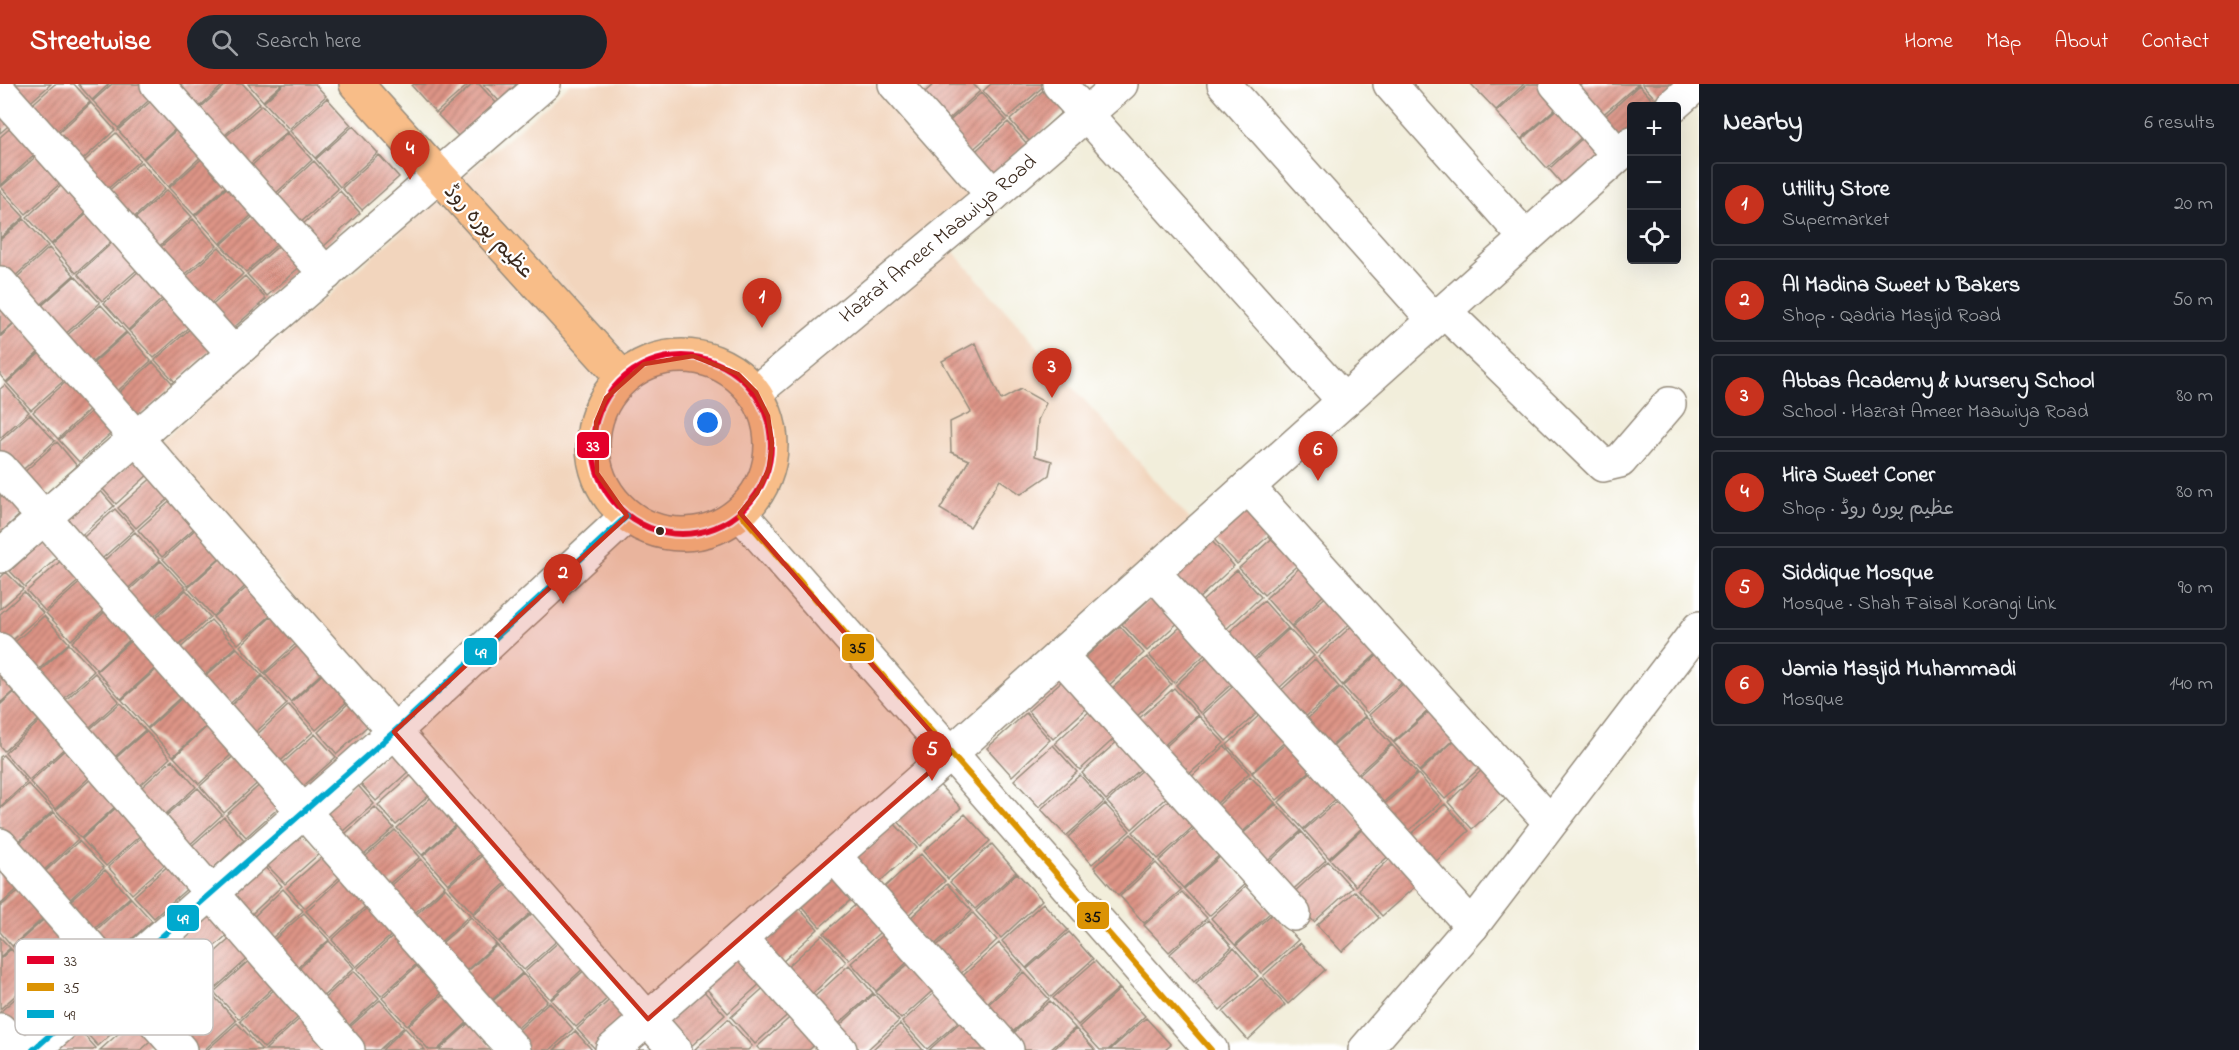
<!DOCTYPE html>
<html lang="en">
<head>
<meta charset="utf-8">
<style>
	body { margin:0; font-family:"Indie Flower","Playpen Sans Arabic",sans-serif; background:#20242c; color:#f1f3f6 }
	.controls { position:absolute; right:18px; top:18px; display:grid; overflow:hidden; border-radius:6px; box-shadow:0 6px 24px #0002 }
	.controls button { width:54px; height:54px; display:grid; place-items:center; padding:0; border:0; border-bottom:2px solid #363941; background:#171b24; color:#f1f3f6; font:30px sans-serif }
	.you { position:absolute; left:708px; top:339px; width:21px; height:21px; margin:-15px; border:4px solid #fff; border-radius:50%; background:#1a73e8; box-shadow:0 0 0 9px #1a73e833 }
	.badge { display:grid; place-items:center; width:39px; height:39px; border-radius:50%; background:#c8321e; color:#fff; font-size:20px; font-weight:700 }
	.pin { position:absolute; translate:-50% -50px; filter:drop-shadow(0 2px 3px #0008) }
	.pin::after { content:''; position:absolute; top:32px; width:21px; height:18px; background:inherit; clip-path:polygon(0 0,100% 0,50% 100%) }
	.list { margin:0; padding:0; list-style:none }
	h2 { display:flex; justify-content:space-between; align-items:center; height:78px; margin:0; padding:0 24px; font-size:26px }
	h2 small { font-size:20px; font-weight:400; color:#9ea1a6 }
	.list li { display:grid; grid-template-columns:39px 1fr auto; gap:18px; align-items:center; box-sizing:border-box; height:84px; margin:0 12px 12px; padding:0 12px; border:2px solid #363941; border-radius:6px }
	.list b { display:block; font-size:22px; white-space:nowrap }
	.list p { margin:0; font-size:20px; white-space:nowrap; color:#9ea1a6 }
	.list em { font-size:20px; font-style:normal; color:#9ea1a6 }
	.icon { flex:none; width:33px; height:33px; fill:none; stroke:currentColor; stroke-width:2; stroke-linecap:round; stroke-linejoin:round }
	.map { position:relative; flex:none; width:1699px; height:966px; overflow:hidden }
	header { display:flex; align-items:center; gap:36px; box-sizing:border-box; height:84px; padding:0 30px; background:#c8321e; color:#fff }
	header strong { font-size:28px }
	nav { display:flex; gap:33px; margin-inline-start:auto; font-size:21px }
	.search { width:420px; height:54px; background:#20242c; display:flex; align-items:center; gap:15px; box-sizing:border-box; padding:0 21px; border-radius:33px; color:#9ea1a6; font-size:22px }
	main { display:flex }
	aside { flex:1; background:#171b24 }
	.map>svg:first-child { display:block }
	.built { fill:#f2d5bd }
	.building { fill:url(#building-hatch) }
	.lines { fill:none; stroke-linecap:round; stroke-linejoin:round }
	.minor-casing { stroke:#968c7c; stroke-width:36 }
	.major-casing { stroke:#968c7c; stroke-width:36 }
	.minor { stroke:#fff; stroke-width:33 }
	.major { stroke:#f8bd88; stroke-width:33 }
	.bus-1-casing { stroke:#fff; stroke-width:10 }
	.bus-2-casing { stroke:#fff; stroke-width:10 }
	.bus-3-casing { stroke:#fff; stroke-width:10 }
	.bus-1 { stroke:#e4002b; stroke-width:6 }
	.bus-2 { stroke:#db9304; stroke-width:6 }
	.bus-3 { stroke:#00a9ce; stroke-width:6 }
	.marked { fill:#c8321e; fill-opacity:0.2; stroke:#c8321e; stroke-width:4.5; stroke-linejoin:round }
	.bus-dot { fill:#3b2a1e; stroke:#fff; stroke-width:2 }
	.labels { text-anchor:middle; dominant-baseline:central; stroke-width:4.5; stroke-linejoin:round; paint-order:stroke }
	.street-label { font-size:21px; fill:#3b2a1e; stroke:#fff }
	.key { fill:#fff; stroke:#c4bfbc; stroke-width:1.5 }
	.key-label { font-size:16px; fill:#3b2a1e }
	.line-badge { stroke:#fff; stroke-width:2 }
	.badge-label { font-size:16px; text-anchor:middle; font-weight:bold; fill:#fff }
	.pale-badge-label { font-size:16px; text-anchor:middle; font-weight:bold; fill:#111 }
</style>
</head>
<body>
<header>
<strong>Streetwise</strong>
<div class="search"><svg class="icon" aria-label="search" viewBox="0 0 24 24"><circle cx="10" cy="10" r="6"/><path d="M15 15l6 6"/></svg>Search here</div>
<nav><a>Home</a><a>Map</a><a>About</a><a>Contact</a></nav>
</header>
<main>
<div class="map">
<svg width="1699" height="966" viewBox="0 0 1699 966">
	<defs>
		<pattern id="building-hatch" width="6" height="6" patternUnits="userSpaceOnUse" patternTransform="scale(1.5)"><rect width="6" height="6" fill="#dd9486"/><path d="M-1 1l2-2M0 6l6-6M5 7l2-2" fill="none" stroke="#b4796d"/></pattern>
	</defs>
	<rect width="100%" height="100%" fill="#fff"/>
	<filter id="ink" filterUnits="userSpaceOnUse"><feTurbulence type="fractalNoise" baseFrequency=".0167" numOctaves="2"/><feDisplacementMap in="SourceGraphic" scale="12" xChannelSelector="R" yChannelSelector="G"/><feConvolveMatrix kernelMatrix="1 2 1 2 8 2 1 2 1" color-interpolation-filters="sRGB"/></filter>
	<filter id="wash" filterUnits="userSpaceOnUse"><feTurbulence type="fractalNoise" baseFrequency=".008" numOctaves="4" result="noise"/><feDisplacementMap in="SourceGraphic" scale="24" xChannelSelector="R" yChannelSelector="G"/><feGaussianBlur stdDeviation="1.35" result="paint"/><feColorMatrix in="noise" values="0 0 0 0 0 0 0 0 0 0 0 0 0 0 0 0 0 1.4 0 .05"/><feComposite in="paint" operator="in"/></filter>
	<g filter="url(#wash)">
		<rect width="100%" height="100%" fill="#f2eedb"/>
		<path class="built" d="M570,0H875L987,129L952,166L1194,440L654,919L158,360Z"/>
		<g id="blocks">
			<path class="building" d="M9,0H51L25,23Z
				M55,0H74L90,18L52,52L27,25Z
				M78,0H109L92,16Z
				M112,0H147L156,10L118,44L93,17Z
				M177,0H224L198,24Z
				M227,0H243L260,19L224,52L199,25Z
				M248,0H282L263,17Z
				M284,0H315L326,12L289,45L264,18Z
				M414,0H469L436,29L412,2Z
				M473,0H479L497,20L459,53L438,31Z
				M483,0H517L499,17Z
				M934,0H973L980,7L942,42L917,15Z
				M991,0H1046L1008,34L983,7Z
				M1471,0H1524L1496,26Z
				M1527,0H1540L1559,21L1521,55L1496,28Z
				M1583,0H1638L1599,34L1575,7Z
				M1642,0H1685L1662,22Z
				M1639,1L1658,22H1632V50L1622,58L1601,36Z
				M1047,3L1066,24L1030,58L1010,36Z
				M981,9L1006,36L968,70L943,43Z
				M157,12L182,39L143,74L118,46Z
				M327,14L351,41L315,74L290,47Z
				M91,19L115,46L78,80L54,53Z
				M262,21L287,48L249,81L224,54Z
				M1560,22L1585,50L1547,84L1522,56Z
				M0,24L13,38L0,49Z
				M1008,38L1028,61L990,95L970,72Z
				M15,40L39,67L0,102V53Z
				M182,41L206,68L168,103L144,75Z
				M353,42L378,69L340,103L316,75Z
				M116,49L140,76L103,109L79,82Z
				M288,49L312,76L274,111L249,84Z
				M1586,51L1607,74L1569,108L1549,85Z
				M40,69L64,96L26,130L1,103Z
				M206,71L231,98L194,131L169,104Z
				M379,71L399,93L362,126L342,104Z
				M314,77L338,105L300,139L276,112Z
				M141,78L165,105L129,138L104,111Z
				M65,98L90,125L51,160L27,133Z
				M232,99L256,127L220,160L195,132Z
				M167,106L192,133L154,167L129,140Z
				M0,107L24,133L0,154Z
				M340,107L360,129L323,163L302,141Z
				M90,127L115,154L76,189L52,161Z
				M258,128L283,155L246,188L221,161Z
				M24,135L48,162L11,196L0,183V156Z
				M193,135L217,162L179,196L154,169Z
				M114,157L139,184L102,217L78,190Z
				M284,157L304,179L267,212L247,190Z
				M219,163L243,190L205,225L181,197Z
				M49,164L74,191L37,224L13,197Z
				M140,186L164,213L128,246L104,219Z
				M75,192L100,219L62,253L37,226Z
				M245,192L266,215L228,249L207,226Z
				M166,214L191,241L154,274L129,247Z
				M0,215L18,235L0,251Z
				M101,221L126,248L88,282L63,255Z
				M18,237L43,264L6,298L0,291V253Z
				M192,243L212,265L175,298L155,276Z
				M127,249L151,277L113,311L89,283Z
				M975,259L1001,316L1021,305L1046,319L1038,336L1035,372L1052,377L1049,391L1021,410L1000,396L970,443L940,425L969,376L951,368L950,338L971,328L942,277Z
				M43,266L68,293L31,326L7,299Z
				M153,278L174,301L136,335L115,312Z
				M70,294L94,321L58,355L33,328Z
				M5,301L29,328L0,354V305Z
				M96,323L116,345L79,378L59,356Z
				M30,330L55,357L17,391L0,372V357Z
				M57,358L77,382L39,416L19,393Z
				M136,372L151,388L116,420L102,404Z
				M156,390L174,410L136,444L118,424Z
				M5,404L25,426L0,449V409Z
				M99,405L114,422L75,457L60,440Z
				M177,411L201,438L162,473L138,446Z
				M1248,421L1272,449L1237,480L1212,453Z
				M115,425L134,446L95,481L76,460Z
				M201,440L226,468L188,502L163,475Z
				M135,448L160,476L122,510L97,483Z
				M1277,450L1302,477L1264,511L1239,484Z
				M45,455L60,471L25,503L10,487Z
				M1210,455L1234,482L1196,517L1171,490Z
				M227,469L252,496L213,532L188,504Z
				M65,473L83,493L45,527L27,507Z
				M161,477L186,504L148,538L124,511Z
				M1305,479L1329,506L1291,542L1266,514Z
				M1237,486L1261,513L1223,548L1198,521Z
				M6,488L23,505L0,525V494Z
				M85,494L110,521L71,556L46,529Z
				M252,499L277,526L238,560L213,533Z
				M186,506L210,533L173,567L149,540Z
				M24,508L43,529L5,563L0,557V530Z
				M1157,508L1182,535L1147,567L1122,540Z
				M1330,509L1354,536L1316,570L1292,543Z
				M1264,517L1288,544L1250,578L1226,551Z
				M110,523L135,551L97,586L72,558Z
				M276,528L301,555L264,589L240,562Z
				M44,532L69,559L30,593L6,566Z
				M211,536L236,563L199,596L175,569Z
				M1187,537L1212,564L1174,599L1149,571Z
				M1356,538L1381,566L1342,601L1318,573Z
				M1120,542L1144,569L1106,604L1081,577Z
				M1289,545L1314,572L1277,606L1252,579Z
				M136,552L160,580L121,615L97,587Z
				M302,558L326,585L290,618L265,590Z
				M69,560L94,587L57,621L32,594Z
				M237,564L262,591L224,625L199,598Z
				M1214,566L1239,593L1200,629L1176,601Z
				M1381,568L1406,595L1367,629L1343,602Z
				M1147,573L1171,600L1133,636L1108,608Z
				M1315,575L1339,603L1302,636L1278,609Z
				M160,582L185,609L147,644L122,616Z
				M0,583L18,603L0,619Z
				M328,585L352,613L316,646L291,619Z
				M95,589L119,617L82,650L58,623Z
				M263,592L287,620L249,654L225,627Z
				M1063,596L1088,623L1053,655L1028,627Z
				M1240,596L1264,623L1226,657L1202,630Z
				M1406,597L1430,625L1393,658L1369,631Z
				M1174,604L1198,631L1160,665L1135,638Z
				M1340,604L1365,632L1328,665L1304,638Z
				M18,605L43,632L4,667L0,662V621Z
				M185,611L210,639L173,672L148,645Z
				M354,614L374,636L337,670L318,648Z
				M120,619L145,646L108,679L83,651Z
				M289,621L313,648L275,682L251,656Z
				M1093,624L1118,651L1080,686L1055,659Z
				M1266,625L1291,652L1252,688L1227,661Z
				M1431,626L1455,654L1419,687L1394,659Z
				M1026,629L1050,656L1012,692L987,664Z
				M1199,632L1224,659L1186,693L1162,666Z
				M1366,633L1391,660L1353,694L1328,667Z
				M43,634L68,661L29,696L5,669Z
				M210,640L235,667L199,700L174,673Z
				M146,647L170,674L133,708L108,681Z
				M315,650L336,673L298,707L277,684Z
				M1121,654L1145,681L1106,716L1082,689Z
				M1457,654L1482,682L1445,715L1420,688Z
				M1291,655L1316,682L1277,716L1252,689Z
				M1053,661L1077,688L1039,723L1014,696Z
				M1392,661L1417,689L1378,723L1354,696Z
				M1225,662L1249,689L1213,723L1188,696Z
				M68,663L93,690L55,725L30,698Z
				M392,664L411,685L376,717L357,696Z
				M237,669L261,696L224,729L200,702Z
				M3,671L27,698L0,723V673Z
				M172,676L196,703L158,737L134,710Z
				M1146,683L1170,710L1132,745L1107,718Z
				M1315,684L1340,711L1303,745L1279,718Z
				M1484,684L1509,712L1472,745L1448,718Z
				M416,687L434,707L396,741L378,721Z
				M1418,690L1442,717L1404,751L1380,724Z
				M1080,691L1104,718L1066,752L1041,725Z
				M1250,692L1275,719L1238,752L1214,725Z
				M93,693L118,720L81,754L56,726Z
				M936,697L961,724L920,762L895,734Z
				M263,698L283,720L246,753L226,731Z
				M355,698L374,720L335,754L316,734Z
				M28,700L53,727L16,760L0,743V725Z
				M198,704L222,731L184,766L159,738Z
				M436,709L461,736L422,771L397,744Z
				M1172,713L1196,740L1158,775L1133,748Z
				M1341,714L1365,741L1329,774L1304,746Z
				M1105,720L1130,747L1092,780L1068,753Z
				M1276,720L1301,747L1263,781L1238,754Z
				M1445,720L1469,747L1432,781L1407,754Z
				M118,722L143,749L106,782L82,755Z
				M375,723L394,744L355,779L336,758Z
				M54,728L78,755L40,790L16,762Z
				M965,730L990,757L948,795L924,767Z
				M224,733L244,756L207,790L186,767Z
				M892,737L917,764L875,802L851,775Z
				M461,738L486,765L448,800L423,772Z
				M1367,741L1392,769L1355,802L1330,775Z
				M1197,742L1222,769L1183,804L1159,777Z
				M395,746L420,773L381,807L357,780Z
				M300,747L320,769L285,800L265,779Z
				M1302,748L1326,776L1288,810L1264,783Z
				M145,750L169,777L132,810L108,783Z
				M1131,750L1155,777L1118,811L1094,783Z
				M79,757L104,784L66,819L41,791Z
				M992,760L1016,788L975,825L950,798Z
				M487,767L511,794L473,829L448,802Z
				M325,770L343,790L305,824L287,804Z
				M921,770L945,797L904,835L879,808Z
				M1394,771L1419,799L1382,832L1358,805Z
				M1221,772L1246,799L1209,832L1184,805Z
				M0,774L23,800L0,821Z
				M421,775L445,802L408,835L383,808Z
				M1328,777L1352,804L1314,838L1290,812Z
				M171,779L191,801L154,834L134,812Z
				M1156,779L1181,806L1144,839L1120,812Z
				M263,781L282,802L244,837L225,816Z
				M831,785L855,812L820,843L796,816Z
				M105,786L130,813L92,847L67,820Z
				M1017,789L1042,816L1001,854L976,827Z
				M345,791L369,819L331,854L306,827Z
				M512,796L536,824L498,858L473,831Z
				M947,800L972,827L930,865L906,838Z
				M1247,801L1271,828L1235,861L1211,834Z
				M24,802L49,829L12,862L0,848V823Z
				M445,804L470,831L433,865L409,837Z
				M283,805L303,827L263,862L245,841Z
				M1355,807L1379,834L1342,868L1317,841Z
				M1182,808L1207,834L1169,868L1144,841Z
				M131,814L152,837L114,871L94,848Z
				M862,815L887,842L849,876L824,849Z
				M793,818L818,845L779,881L755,853Z
				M1043,819L1068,846L1026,884L1002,857Z
				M370,821L395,848L356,883L332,856Z
				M536,826L561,853L524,886L499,859Z
				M209,829L228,850L193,882L173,860Z
				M304,829L329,856L290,890L266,863Z
				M973,829L997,856L956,894L931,867Z
				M1273,829L1298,856L1261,889L1236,862Z
				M50,830L74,857L38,891L13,863Z
				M471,833L496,860L459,893L434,866Z
				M1208,836L1232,863L1194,898L1170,870Z
				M890,844L914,872L876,907L851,879Z
				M1069,848L1093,875L1051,913L1027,885Z
				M396,850L420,877L381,912L357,885Z
				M822,851L846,878L808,914L783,887Z
				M233,852L251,872L213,906L195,886Z
				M0,853L10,864L0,873Z
				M562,855L586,882L550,915L525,888Z
				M329,857L354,884L317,918L292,891Z
				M999,859L1023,886L982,924L957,897Z
				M1300,859L1325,886L1288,920L1263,892Z
				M497,861L522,889L484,923L459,895Z
				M1234,864L1258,892L1220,926L1196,899Z
				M11,865L36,893L0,925V875Z
				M739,870L763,897L728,929L704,902Z
				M253,873L277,900L239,935L214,908Z
				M915,874L939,901L901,935L876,908Z
				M1095,877L1119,904L1078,941L1053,914Z
				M420,879L445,906L407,941L382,914Z
				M849,881L873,909L835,943L811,916Z
				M588,883L612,910L576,943L551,916Z
				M354,887L379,914L342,948L318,920Z
				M1024,888L1049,915L1007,953L982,926Z
				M523,890L547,917L509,952L485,924Z
				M1261,894L1285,921L1248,956L1223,928Z
				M37,895L58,917L20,951L0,928Z
				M769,899L793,926L755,960L731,933Z
				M278,902L303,929L264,964L240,937Z
				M941,903L966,931L927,965L902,938Z
				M701,904L725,931L687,966L662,939Z
				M1120,905L1145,932L1108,966H1100L1079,943Z
				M114,909L133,930L98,962L79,941Z
				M445,909L470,936L437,966H429L408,942Z
				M212,910L236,937L204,966H193L173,945Z
				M874,910L899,937L867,966H857L837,944Z
				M614,912L634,934L596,966L577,945Z
				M380,916L404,943L379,966H358L343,949Z
				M1050,917L1075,944L1050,966H1019L1008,954Z
				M549,918L573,945L550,966H523L511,953Z
				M796,928L821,955L809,966H760L757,963Z
				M139,931L157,952L141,966H100Z
				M304,931L328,958L320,966H265Z
				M966,933L991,960L984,966H929Z
				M1146,934L1171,961L1165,966H1110Z
				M728,935L752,962L748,966H694Z
				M470,938L493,966H439Z
				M237,939L262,966H207Z
				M900,940L923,966H872Z
				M77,943L96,964L93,966H51Z
				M405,944L425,966H382Z
				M1076,945L1095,966H1053Z
				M575,947L592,966H554Z
				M650,951L663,966H633Z"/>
		</g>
	</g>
	<g filter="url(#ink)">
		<use href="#blocks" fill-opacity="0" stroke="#968c7c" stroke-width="1.5"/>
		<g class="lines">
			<defs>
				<g id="minor">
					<path d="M157,0L326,190"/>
					<path d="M895,0L993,111"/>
					<path d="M1059,0L1344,317"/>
					<path d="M1224,0L1434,236"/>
					<path d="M1390,0L1526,154"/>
					<path d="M1556,0L1618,71"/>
					<path d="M0,8L233,269"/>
					<path d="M1672,22L1697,0"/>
					<path d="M0,199L675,966"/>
					<path d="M1444,227L1603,381L1620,377L1669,320"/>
					<path id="s1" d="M756,308L993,111L1121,0"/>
					<path d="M0,384L514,966"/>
					<path d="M1248,403L1549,737"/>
					<path d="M740,429L1211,966"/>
					<path d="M0,472L544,0"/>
					<path d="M1153,488L1472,842"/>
					<path d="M0,566L348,966"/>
					<path d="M1060,571L1294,830"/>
					<path d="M0,761L180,966"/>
					<path d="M834,772L1007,966"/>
					<path d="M740,854L840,966"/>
					<path d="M0,946L18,966"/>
					<path d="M33,966L394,648L627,432"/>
					<path d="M612,966L950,670L1632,59"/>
					<path d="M1365,966L1472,842L1699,544"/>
				</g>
				<path id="major" d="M356,0L623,294
					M593 361a89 89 0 1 1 178 0a89 89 0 1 1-178 0Z"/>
			</defs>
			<use href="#minor" class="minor-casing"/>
			<use href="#major" class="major-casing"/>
			<use href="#minor" class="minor"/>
			<use href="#major" class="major"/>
			<defs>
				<path id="bus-1" d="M593 361a89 89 0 1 1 178 0a89 89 0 1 1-178 0Z"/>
				<path id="bus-2" d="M740,429L1211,966"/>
				<path id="bus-3" d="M33,966L394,648L627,432"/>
			</defs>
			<use href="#bus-1" class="bus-1-casing"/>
			<use href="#bus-2" class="bus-2-casing"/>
			<use href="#bus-3" class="bus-3-casing"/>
			<use href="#bus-1" class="bus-1"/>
			<use href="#bus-2" class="bus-2"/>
			<use href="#bus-3" class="bus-3"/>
		</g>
	</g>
	<path class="marked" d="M693,272L738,290L756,308L768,332L772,359L769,385L757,409L740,429L950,670L648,935L394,648L627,432L597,389L596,338L606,314L644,280Z"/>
	<circle class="bus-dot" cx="660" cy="447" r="5"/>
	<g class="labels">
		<g class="street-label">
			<text transform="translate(488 148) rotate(47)">عظیم پورہ روڈ</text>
			<text stroke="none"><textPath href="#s1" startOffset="238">Hazrat Ameer Maawiya Road</textPath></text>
		</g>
	</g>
	<rect x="15" y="855" width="198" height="96" rx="9" class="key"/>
	<rect x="27" y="872" width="27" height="8" fill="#e4002b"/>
	<rect x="27" y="899" width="27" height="8" fill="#db9304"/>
	<rect x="27" y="926" width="27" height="8" fill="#00a9ce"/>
	<g class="key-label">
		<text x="64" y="882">33</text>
		<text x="64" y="909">35</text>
		<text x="64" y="936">49</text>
	</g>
	<g class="line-badge">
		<rect x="576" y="347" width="34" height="28" rx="6" fill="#e4002b"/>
		<rect x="841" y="549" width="34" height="29" rx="6" fill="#db9304"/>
		<rect x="463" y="553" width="35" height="29" rx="6" fill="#00a9ce"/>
		<rect x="1076" y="817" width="34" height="29" rx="6" fill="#db9304"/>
		<rect x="166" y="820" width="34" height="28" rx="6" fill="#00a9ce"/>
	</g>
	<g class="badge-label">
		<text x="593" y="367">33</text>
		<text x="481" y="574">49</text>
		<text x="183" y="840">49</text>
	</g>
	<g class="pale-badge-label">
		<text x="858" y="569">35</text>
		<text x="1093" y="838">35</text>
	</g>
</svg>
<div class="controls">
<button>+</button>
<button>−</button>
<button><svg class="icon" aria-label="locate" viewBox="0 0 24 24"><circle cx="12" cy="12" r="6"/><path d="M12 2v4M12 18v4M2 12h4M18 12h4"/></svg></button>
</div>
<div class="you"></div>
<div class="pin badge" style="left:762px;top:244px">1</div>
<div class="pin badge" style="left:563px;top:520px">2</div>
<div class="pin badge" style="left:1052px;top:314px">3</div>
<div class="pin badge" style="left:410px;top:96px">4</div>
<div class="pin badge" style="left:932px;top:697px">5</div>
<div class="pin badge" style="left:1318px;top:397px">6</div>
</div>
<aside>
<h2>Nearby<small>6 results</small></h2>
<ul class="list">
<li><span class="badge">1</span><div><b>Utility Store</b><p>Supermarket</p></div><em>20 m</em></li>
<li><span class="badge">2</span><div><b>Al Madina Sweet N Bakers</b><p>Shop · Qadria Masjid Road</p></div><em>50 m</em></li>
<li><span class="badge">3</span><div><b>Abbas Academy &amp; Nursery School</b><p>School · Hazrat Ameer Maawiya Road</p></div><em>80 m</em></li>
<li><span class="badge">4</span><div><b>Hira Sweet Coner</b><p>Shop · عظیم پورہ روڈ</p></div><em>80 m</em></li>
<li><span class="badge">5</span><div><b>Siddique Mosque</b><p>Mosque · Shah Faisal Korangi Link</p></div><em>90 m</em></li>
<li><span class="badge">6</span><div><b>Jamia Masjid Muhammadi</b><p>Mosque</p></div><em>140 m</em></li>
</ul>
</aside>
</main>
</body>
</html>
